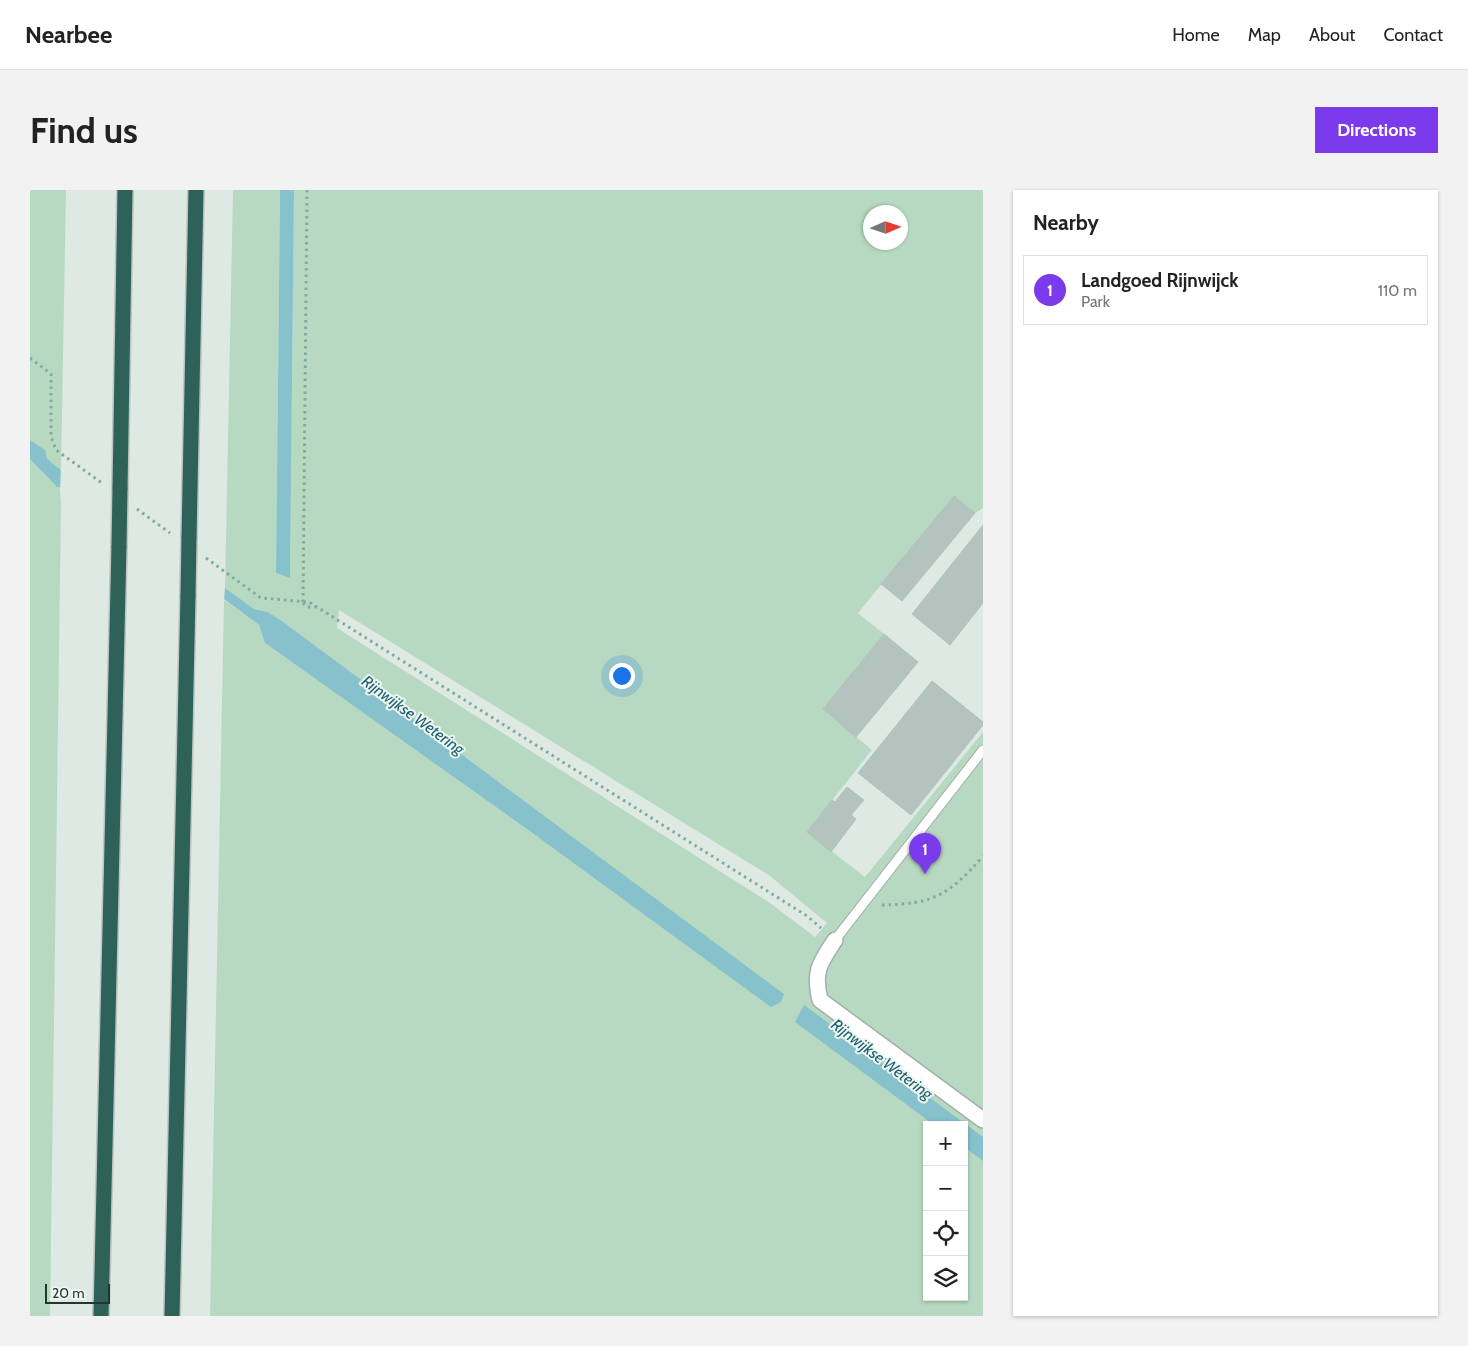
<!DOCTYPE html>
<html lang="en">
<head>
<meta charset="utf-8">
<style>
	body { margin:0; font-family:Cabin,sans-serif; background:#f2f2f2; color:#222 }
	.controls { position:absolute; right:15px; bottom:15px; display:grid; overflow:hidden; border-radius:0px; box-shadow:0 1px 4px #0004 }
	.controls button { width:45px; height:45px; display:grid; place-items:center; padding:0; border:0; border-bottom:1px solid #e0e0e0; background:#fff; color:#222; font:25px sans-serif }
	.compass { position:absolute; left:833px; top:15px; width:45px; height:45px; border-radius:50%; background:#fff; box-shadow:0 1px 4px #0004; rotate:87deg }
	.scale { position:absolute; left:15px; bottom:12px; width:65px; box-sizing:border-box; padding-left:5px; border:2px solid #203732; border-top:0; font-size:14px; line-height:18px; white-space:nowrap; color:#203732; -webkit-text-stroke:4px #eef6f2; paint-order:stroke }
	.you { position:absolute; left:591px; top:485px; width:18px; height:18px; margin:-12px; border:4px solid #fff; border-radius:50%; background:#1a73e8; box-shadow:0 0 0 8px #1a73e833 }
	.badge { display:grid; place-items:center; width:32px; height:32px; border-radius:50%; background:#7c3aed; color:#fff; font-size:16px; font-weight:700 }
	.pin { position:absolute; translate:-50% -41px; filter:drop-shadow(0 1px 2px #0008) }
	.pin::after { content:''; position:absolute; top:26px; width:18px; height:15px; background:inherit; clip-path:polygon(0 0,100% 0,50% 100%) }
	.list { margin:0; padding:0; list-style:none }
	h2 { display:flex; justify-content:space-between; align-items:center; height:65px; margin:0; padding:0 20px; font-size:21px }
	h2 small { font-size:16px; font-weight:400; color:#767676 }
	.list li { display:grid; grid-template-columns:32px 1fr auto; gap:15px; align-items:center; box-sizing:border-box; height:70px; margin:0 10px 10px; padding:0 10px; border:1px solid #e0e0e0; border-radius:0px }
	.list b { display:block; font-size:19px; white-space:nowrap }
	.list p { margin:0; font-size:16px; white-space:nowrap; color:#767676 }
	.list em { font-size:16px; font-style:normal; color:#767676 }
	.icon { flex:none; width:28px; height:28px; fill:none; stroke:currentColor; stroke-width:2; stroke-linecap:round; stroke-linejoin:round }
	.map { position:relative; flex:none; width:953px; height:1126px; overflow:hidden; border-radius:0px }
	header { display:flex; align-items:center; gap:30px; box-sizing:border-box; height:70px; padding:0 25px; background:#fff; border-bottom:1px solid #e0e0e0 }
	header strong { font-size:24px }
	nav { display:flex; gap:28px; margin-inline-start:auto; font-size:18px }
	.intro { display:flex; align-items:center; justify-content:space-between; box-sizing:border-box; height:120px; padding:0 30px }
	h1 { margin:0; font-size:35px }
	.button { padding:12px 22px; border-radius:0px; background:#7c3aed; color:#fff; font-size:18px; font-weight:700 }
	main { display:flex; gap:30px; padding:0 30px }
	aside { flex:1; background:#fff; border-radius:0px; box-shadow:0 1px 4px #0004 }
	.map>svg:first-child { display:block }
	.green { fill:#b7d9c1; fill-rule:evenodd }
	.water { fill:#87c1cc }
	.pier { fill:#dee9e4 }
	.building { fill:#b3c3bd; stroke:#b1c2bb }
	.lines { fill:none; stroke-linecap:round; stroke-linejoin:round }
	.lane-casing { stroke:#a1b0ab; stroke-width:11 }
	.street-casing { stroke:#a1b0ab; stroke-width:18 }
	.highway-casing { stroke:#bcc3c2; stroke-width:18 }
	.path { stroke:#80ab9e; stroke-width:3; stroke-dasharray:2.5 4; stroke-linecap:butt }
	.lane { stroke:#fff; stroke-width:9 }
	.street { stroke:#fff; stroke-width:15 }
	.highway { stroke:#2e6258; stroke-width:15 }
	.highway-bridge-casing { stroke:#bcc3c2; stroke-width:18; stroke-linecap:butt }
	.highway-bridge { stroke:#2e6258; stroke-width:15 }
	.labels { text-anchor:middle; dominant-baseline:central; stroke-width:4; stroke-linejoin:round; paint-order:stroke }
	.water-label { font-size:16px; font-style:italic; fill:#1e6170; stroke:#eef6f2 }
</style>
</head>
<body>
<header>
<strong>Nearbee</strong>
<nav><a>Home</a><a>Map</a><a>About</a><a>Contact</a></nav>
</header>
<div class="intro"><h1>Find us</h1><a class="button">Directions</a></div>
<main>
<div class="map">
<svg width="953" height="1126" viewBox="0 0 953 1126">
	<rect width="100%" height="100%" fill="#dee9e4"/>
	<path class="green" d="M0,0H36L31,280L16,269L14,260L0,250Z
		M203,0H250L246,383L260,388L264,0H953V318L945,323L924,306L828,423L854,444L793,519L842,560L777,642L835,687L953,542V1126H180L194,410L229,435L235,453L508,647L744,798L252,431L238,422L224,419L195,399ZM841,22H871V52H841ZM309,420L740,686L797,733L785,747L740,713L307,438ZM897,935H934V1107H897Z
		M0,269L30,299L31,315L20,1126H0Z"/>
	<path class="water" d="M250,0H264L260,388L246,383Z
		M0,250L15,260L17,269L31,280L224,419L238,422L252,431L754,804L751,812L741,817L508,647L235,453L229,435L47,301L27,297L0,269Z
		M774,815L953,947V971L934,957V935H904L765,832Z"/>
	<path class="pier" d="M31,277L195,396L194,413L46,304L30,302Z"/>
	<path class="building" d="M924,306L945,323L872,411L851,394Z
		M953,335V413L920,455L882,424Z
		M854,444L888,472L826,547L793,519Z
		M902,491L953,532V535L881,625L828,583Z
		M817,597L834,610L821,625L826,629L801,662L777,642L802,610L805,612Z"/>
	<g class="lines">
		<defs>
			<path id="lane" d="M805,750L953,560"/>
			<path id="street" d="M805,750C790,773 783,781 790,810L953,930"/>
			<path id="highway" d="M90,299L95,0
				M159,348L166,0
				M71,1126L89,356
				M142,1126L158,405"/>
		</defs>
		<use href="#lane" class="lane-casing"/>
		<use href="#street" class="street-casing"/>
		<use href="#highway" class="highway-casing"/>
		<path class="path" d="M0,168L21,184V246L26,260L72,293
			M107,319L140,343
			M176,368L231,408L279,412L777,726L791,738
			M273,412L277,0
			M273,413L277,417H288
			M852,715C904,714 919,705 953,666"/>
		<use href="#lane" class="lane"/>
		<use href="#street" class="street"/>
		<use href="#highway" class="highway"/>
		<defs>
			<path id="highway-bridge" d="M89,356L90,299
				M158,405L159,348"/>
		</defs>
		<use href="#highway-bridge" class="highway-bridge-casing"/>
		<use href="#highway-bridge" class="highway-bridge"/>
	</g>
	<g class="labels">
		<g class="water-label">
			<text transform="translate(383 525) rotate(36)">Rijnwijkse Wetering</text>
			<text transform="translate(852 869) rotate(37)">Rijnwijkse Wetering</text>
		</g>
	</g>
</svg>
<div class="controls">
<button>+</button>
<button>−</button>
<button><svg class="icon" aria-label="locate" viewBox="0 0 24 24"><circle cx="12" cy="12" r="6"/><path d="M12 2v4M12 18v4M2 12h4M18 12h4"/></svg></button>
<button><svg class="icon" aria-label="layers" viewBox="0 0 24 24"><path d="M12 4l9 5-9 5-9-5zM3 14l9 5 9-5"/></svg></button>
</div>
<svg class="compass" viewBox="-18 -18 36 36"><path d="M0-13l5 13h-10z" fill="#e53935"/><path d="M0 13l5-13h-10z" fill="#767676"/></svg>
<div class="scale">20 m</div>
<div class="you"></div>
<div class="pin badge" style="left:895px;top:684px">1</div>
</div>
<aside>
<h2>Nearby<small></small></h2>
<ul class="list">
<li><span class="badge">1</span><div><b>Landgoed Rijnwijck</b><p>Park</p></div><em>110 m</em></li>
</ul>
</aside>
</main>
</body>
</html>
